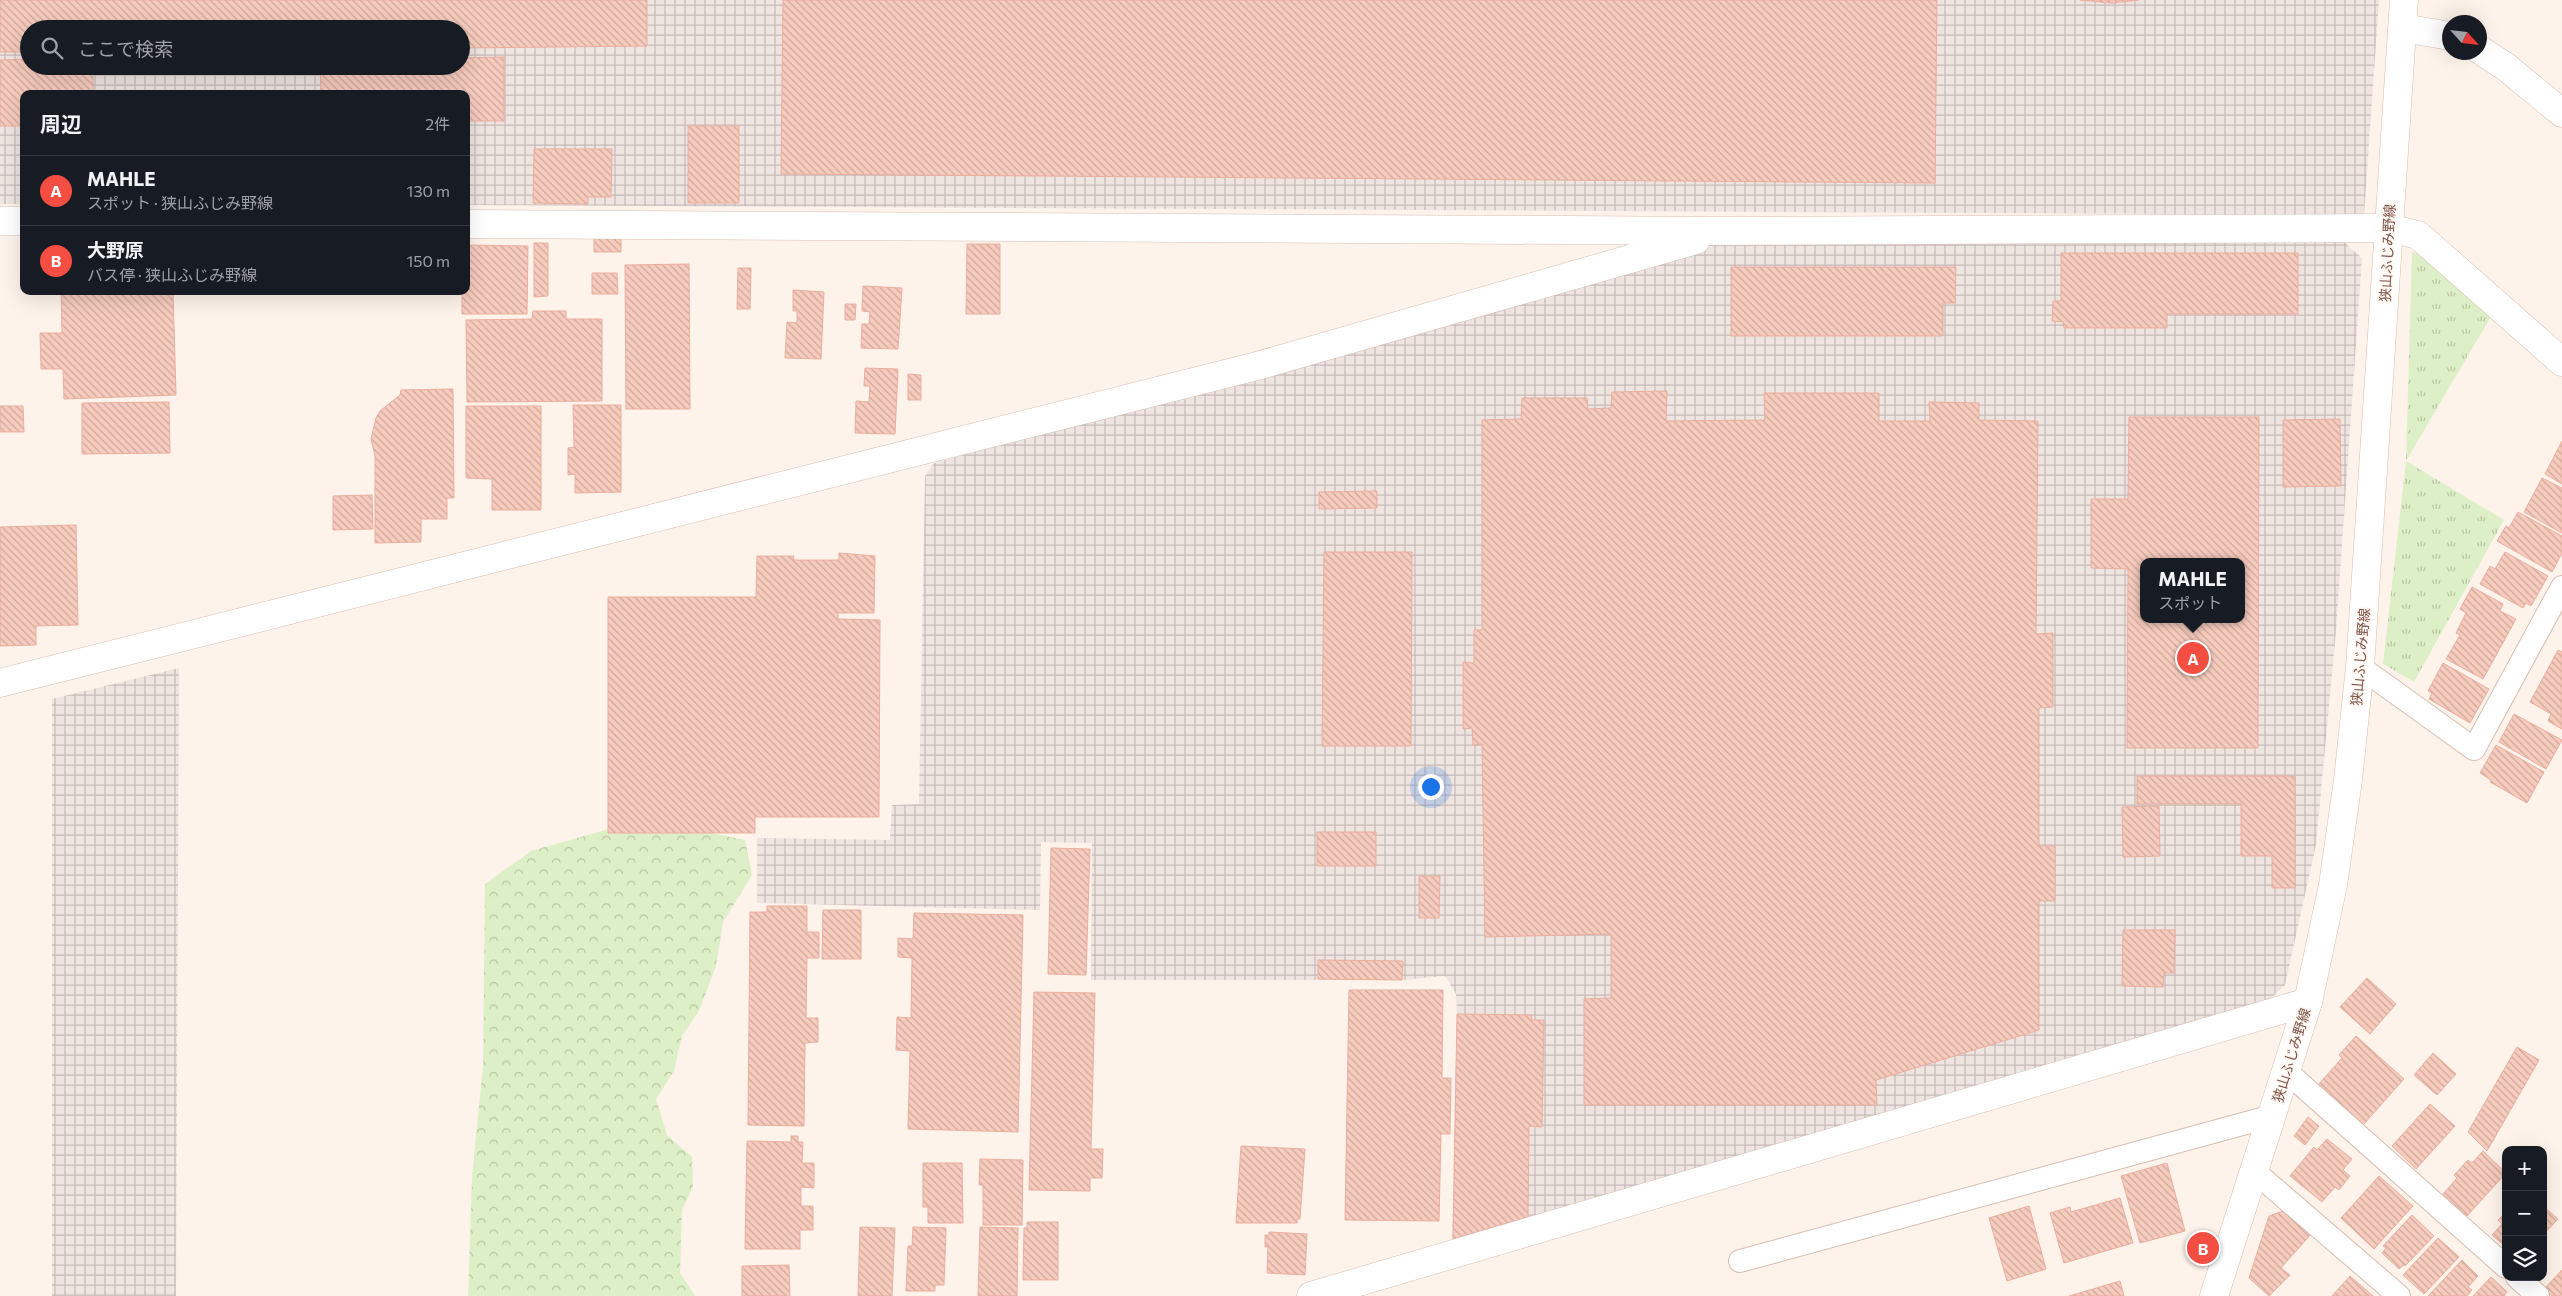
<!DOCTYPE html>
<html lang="ja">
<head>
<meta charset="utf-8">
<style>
	body { margin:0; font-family:Commissioner,"Noto Sans JP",sans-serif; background:#242831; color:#f1f3f6 }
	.controls { position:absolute; right:15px; bottom:15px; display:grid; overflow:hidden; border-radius:10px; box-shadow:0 5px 20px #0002 }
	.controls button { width:45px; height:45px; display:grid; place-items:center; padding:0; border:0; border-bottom:1px solid #363941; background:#171b24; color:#f1f3f6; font:25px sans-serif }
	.compass { position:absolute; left:2442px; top:15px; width:45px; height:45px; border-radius:50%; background:#171b24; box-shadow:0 5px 20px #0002; rotate:117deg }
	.you { position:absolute; left:1430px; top:786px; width:18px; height:18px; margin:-12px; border:4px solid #fff; border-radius:50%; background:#1a73e8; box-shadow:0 0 0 8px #1a73e833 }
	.badge { display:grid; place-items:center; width:32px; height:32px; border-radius:50%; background:#f44e43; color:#fff; font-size:16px; font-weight:700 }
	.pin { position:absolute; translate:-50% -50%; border:2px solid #fff; box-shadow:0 1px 5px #0006 }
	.popup { position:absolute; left:2140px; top:558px; width:105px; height:65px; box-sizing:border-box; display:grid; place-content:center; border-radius:10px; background:#171b24; filter:drop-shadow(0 1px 4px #0005); font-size:16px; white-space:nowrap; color:#9ea1a6 }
	.popup b { font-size:19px; color:#f1f3f6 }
	.popup::after { content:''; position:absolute; left:50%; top:100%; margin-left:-10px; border:10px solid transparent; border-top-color:#171b24 }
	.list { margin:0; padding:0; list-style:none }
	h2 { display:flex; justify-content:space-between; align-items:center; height:65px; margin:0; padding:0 20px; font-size:21px }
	h2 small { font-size:16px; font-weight:400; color:#9ea1a6 }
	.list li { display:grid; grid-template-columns:32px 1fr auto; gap:15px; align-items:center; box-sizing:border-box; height:70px; padding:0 20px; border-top:1px solid #363941 }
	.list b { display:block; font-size:19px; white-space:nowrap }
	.list p { margin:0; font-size:16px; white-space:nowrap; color:#9ea1a6 }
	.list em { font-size:16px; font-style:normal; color:#9ea1a6 }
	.icon { flex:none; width:28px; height:28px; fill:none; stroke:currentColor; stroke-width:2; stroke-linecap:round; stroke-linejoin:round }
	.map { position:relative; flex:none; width:2562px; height:1296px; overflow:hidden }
	.search { position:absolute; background:#171b24; box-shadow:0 5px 20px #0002; left:20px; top:20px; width:450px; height:55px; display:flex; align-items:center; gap:12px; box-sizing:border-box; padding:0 18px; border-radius:28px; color:#9ea1a6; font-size:19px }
	.panel { position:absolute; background:#171b24; box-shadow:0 5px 20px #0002; left:20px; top:90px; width:450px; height:205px; border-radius:10px }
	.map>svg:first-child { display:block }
	.industrial { fill:url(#industrial-grid); fill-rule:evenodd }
	.grass { fill:url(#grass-tufts) }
	.forest { fill:url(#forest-crowns) }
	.building { fill:url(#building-back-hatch); stroke:#ecae9d; fill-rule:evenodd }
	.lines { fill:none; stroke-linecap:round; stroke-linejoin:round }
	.service-casing { stroke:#d8bdb2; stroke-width:24 }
	.minor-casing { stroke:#d8bdb2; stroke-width:29 }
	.secondary-casing { stroke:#dbbbaf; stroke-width:29 }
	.service { stroke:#fff; stroke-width:22 }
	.minor { stroke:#fff; stroke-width:28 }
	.secondary { stroke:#fff; stroke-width:28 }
	.labels { text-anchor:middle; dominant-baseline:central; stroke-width:4; stroke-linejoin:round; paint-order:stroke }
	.street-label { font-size:14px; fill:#7e5349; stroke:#fff8f3 }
</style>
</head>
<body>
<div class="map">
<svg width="2562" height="1296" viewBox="0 0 2562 1296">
	<defs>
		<pattern id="industrial-grid" width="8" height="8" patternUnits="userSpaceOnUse" patternTransform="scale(1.25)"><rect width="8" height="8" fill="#eee4e0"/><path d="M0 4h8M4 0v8" fill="none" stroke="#c6bbb8"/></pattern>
		<pattern id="grass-tufts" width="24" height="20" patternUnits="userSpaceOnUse" patternTransform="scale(1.25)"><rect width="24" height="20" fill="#ddefc6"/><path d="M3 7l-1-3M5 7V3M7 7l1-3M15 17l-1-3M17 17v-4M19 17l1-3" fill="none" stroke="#b8c4a3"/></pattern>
		<pattern id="forest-crowns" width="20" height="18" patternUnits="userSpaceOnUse" patternTransform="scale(1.25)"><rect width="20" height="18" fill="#ddefc6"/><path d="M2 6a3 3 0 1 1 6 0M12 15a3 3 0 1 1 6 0" fill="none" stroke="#b8c4a3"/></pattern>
		<pattern id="building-back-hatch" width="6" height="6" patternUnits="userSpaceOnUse" patternTransform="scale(1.25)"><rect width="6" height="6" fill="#f7ccbe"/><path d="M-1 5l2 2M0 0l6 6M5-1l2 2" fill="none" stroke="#cda89c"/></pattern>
	</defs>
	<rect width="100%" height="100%" fill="#fef3ea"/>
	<path class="industrial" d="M0,0H2379L2364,215L466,205V94H24V204H0ZM29,29H461V66H29Z
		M1725,239L2343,241L2362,258L2336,631L2316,845L2285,985L2267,1002L1452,1242L1457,1014L1456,994L1445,976L1402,980H1091L1092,843L1041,842L1040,910L757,903V838L890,840L892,805L919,804L925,476L934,463L1311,360ZM2144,562H2242V619H2144Z
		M179,668L176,1296H52V699Z"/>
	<path class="grass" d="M2412,252L2425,255L2493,313L2406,461L2504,520L2414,682L2383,664L2406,461Z"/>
	<path class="forest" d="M616,827L697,830L745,840L752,875L723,922L716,966L699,1011L682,1036L674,1071L656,1099L667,1135L692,1157L693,1187L682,1210L680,1273L695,1296H468L472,1177L483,1065L485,884L531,851Z"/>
	<path class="building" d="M0,0H647V46L461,48V29H29V52H0Z
		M783,0H1937L1935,183L781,174Z
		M2080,0H2139L2112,3Z
		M504,57V121H466V94H321L320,66H461V58Z
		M29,59V66H93V94H24V126H0V60Z
		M688,126H739V203H688Z
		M534,149H612L611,197H588V204L533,203Z
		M594,236H621V252H594Z
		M534,243H548V296L534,297Z
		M967,244H1000V314H966Z
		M466,245L528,246L527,314H462V291H466Z
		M2061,253H2298V314H2167V328H2064L2063,322L2052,321L2053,301H2061Z
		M689,264L690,409H626L625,265Z
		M1731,267H1956L1955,303H1943V336H1731Z
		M738,268H751L750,309H737Z
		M592,273H617L618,294H592Z
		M863,286L902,288L898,349L861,348L862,324H869L870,312L862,311Z
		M793,290L824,292L821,359L785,358L787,322L797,323V311H793Z
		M61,291H173L176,395L64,399L63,369H41L40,333H62Z
		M845,304H856L855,320H845Z
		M533,311H566V319H602V401L467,402L466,320L532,319Z
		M865,368L898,369L895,434L855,433L856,401L869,402L870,386H864Z
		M908,374L921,375V400H908Z
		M453,389L454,498H447V519H421V542L375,543V456L371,439L376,418L380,411L400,395L401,390Z
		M1667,391L1666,421L1765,420L1764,393H1879V421H1930L1929,402L1979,403V420L2038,421L2036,634L2053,633V707L2039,708V846H2055V901H2039V1030L1876,1080L1877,1105H1584V999L1611,998V934L1485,937L1482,744L1473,745L1472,728L1463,729V662L1474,663V630H1482V420L1521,419L1522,398H1587L1588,409L1611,408L1612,392Z
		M169,402L170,453L82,454V403Z
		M573,405H621V492L575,493V474L568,475V448L574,447Z
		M0,406H23L24,432H0Z
		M466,406H541V510H492V479L466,478Z
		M2129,417H2259L2258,748H2127L2128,569L2091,568V499H2128ZM2144,562H2242V619H2144Z
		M2340,419L2341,486L2283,487V420Z
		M2562,441V484L2545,474Z
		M2542,478L2562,488V533L2524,512Z
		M1377,491V508L1319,509V492Z
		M372,495L373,529L333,530V496Z
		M2518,512L2562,536V553L2552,572L2497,541L2506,526L2509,528Z
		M76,525L78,625L36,626V645L0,646V527Z
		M1324,552H1412L1411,746H1322Z
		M2505,552L2548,576L2531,606L2526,603L2523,608L2480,584L2490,566L2495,569Z
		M839,553L875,556L874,613H838V619L880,620L879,817H755V833H608V597H756L757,556H794L793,560H839Z
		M2472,587L2503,604L2500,611L2516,619L2483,679L2446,659L2460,635L2456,633L2466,613L2460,609Z
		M2558,650L2562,652V729L2548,721L2551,714L2530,702Z
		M2443,663L2489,689L2470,723L2429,699L2432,693L2428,691Z
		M2514,714L2562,740L2546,769L2499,742Z
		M2496,745L2544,772L2527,803L2490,782L2491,780L2480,773Z
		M2137,776H2295V888H2272V856H2241V804H2137Z
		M2159,806L2160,856L2123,857L2122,807Z
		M1317,832H1376V866H1317Z
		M1051,848L1090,849L1086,975L1048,974Z
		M1419,876H1440L1439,918H1419Z
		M767,906H807V932H819V958H807L806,1018H818V1042L805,1043L804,1126L748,1125L750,912H767Z
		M823,910H861V959H822Z
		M914,913L1023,915L1018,1132L908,1129L910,1051L896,1050L897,1017L911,1018L912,958L898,957V938L913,939Z
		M2123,930H2175L2174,973H2164L2163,987L2122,986Z
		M1318,960L1403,961L1402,980L1318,979Z
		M2367,978L2396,1004L2370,1034L2340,1007Z
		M1349,990H1443L1442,1078H1451L1450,1134H1441L1439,1221L1345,1220Z
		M1034,992L1095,993L1091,1149H1103L1102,1178H1090V1191L1029,1190Z
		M1457,1014L1531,1015L1532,1020H1544L1542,1127L1529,1126L1528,1217L1453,1239Z
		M2356,1036L2404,1079L2363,1125L2318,1085L2342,1058L2339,1055Z
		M2517,1047L2539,1060L2487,1151L2468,1132Z
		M2433,1053L2456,1074L2437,1095L2414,1075Z
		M2430,1104L2455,1126L2416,1169L2392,1146Z
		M2308,1117L2319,1126L2305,1145L2294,1136Z
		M791,1136H798V1142H803L802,1163H814V1188L801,1187V1206H813V1230H800V1249H745L747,1141L791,1142Z
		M2327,1139L2352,1159L2343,1170L2350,1176L2339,1190L2335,1187L2322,1202L2290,1176L2314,1147L2317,1150Z
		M1241,1146L1305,1149L1300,1219H1297V1223H1236Z
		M2483,1151L2506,1173L2467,1216L2443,1194L2457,1178L2454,1175L2468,1160L2472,1163Z
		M980,1159L1023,1160L1022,1225H983V1185H979Z
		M923,1163H962L963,1223H928V1207H923Z
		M2167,1163L2185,1231L2140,1243L2121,1176Z
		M2379,1176L2413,1206L2374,1249L2341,1218Z
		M2120,1198L2133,1243L2064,1263L2050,1213L2070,1207L2071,1212Z
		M2029,1206L2046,1269L2007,1281L1989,1218Z
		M2543,1206L2558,1219L2543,1235Z
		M2286,1210L2312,1233L2281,1268L2290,1275L2269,1296L2249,1278L2269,1216Z
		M2506,1212V1247L2492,1235L2502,1224L2498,1220Z
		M2412,1215L2434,1236L2405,1266L2404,1265L2399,1269L2382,1253L2386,1248L2383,1246Z
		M1027,1222H1058V1280H1023L1024,1228H1027Z
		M860,1227L895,1228L892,1296H858Z
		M913,1227L946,1228L944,1285H935V1291H906L908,1246H912Z
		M980,1227L1018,1228L1017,1296H978Z
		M1269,1232L1307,1234L1305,1275L1267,1273L1268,1247H1265V1235H1269Z
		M2438,1238L2459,1257L2424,1294L2403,1275Z
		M2462,1260L2478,1276L2468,1287L2472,1290L2467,1296H2428Z
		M789,1265L790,1296H742V1266Z
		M2562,1270V1296H2552L2544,1289Z
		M2350,1276L2373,1296H2332Z
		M2491,1277L2507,1292L2504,1296H2473Z
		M2120,1281L2124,1296H2069Z"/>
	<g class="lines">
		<defs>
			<path id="service" d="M2360,667L2474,749L2562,587
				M2287,1072L2506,1267
				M2255,1172L2399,1296
				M1740,1261L2272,1116
				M2517,1277L2538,1296"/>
			<path id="minor" d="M2403,28L2450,36
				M2480,50L2506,67L2562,113
				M0,221H24
				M466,224L1727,231L2389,228L2418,235L2562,362
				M0,683L1257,366L1696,240
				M1311,1296L2308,1002"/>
			<path id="secondary" d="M2214,1296L2308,1002L2333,885L2348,780L2360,667L2404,0"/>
		</defs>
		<use href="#service" class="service-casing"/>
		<use href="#minor" class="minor-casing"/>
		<use href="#secondary" class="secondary-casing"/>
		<use href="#service" class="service"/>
		<use href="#minor" class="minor"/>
		<use href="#secondary" class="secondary"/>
	</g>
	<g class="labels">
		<g class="street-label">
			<text transform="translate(2387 253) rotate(-87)">狭山ふじみ野線</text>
			<text transform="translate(2360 657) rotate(-85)">狭山ふじみ野線</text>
			<text transform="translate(2291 1055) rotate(-73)">狭山ふじみ野線</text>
		</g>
	</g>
</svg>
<div class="controls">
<button>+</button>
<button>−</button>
<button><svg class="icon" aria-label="layers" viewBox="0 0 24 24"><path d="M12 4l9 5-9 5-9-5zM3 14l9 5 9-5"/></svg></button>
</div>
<svg class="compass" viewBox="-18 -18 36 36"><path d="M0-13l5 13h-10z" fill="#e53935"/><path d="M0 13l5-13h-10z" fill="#9ea1a6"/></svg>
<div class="you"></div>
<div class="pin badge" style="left:2193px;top:658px">A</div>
<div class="popup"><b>MAHLE</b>スポット</div>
<div class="pin badge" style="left:2203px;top:1248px">B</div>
<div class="search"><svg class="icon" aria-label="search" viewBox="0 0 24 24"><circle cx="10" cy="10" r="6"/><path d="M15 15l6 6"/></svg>ここで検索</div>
<section class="panel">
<h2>周辺<small>2件</small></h2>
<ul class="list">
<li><span class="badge">A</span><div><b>MAHLE</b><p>スポット · 狭山ふじみ野線</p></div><em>130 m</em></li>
<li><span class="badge">B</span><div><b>大野原</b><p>バス停 · 狭山ふじみ野線</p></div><em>150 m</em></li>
</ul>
</section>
</div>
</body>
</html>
